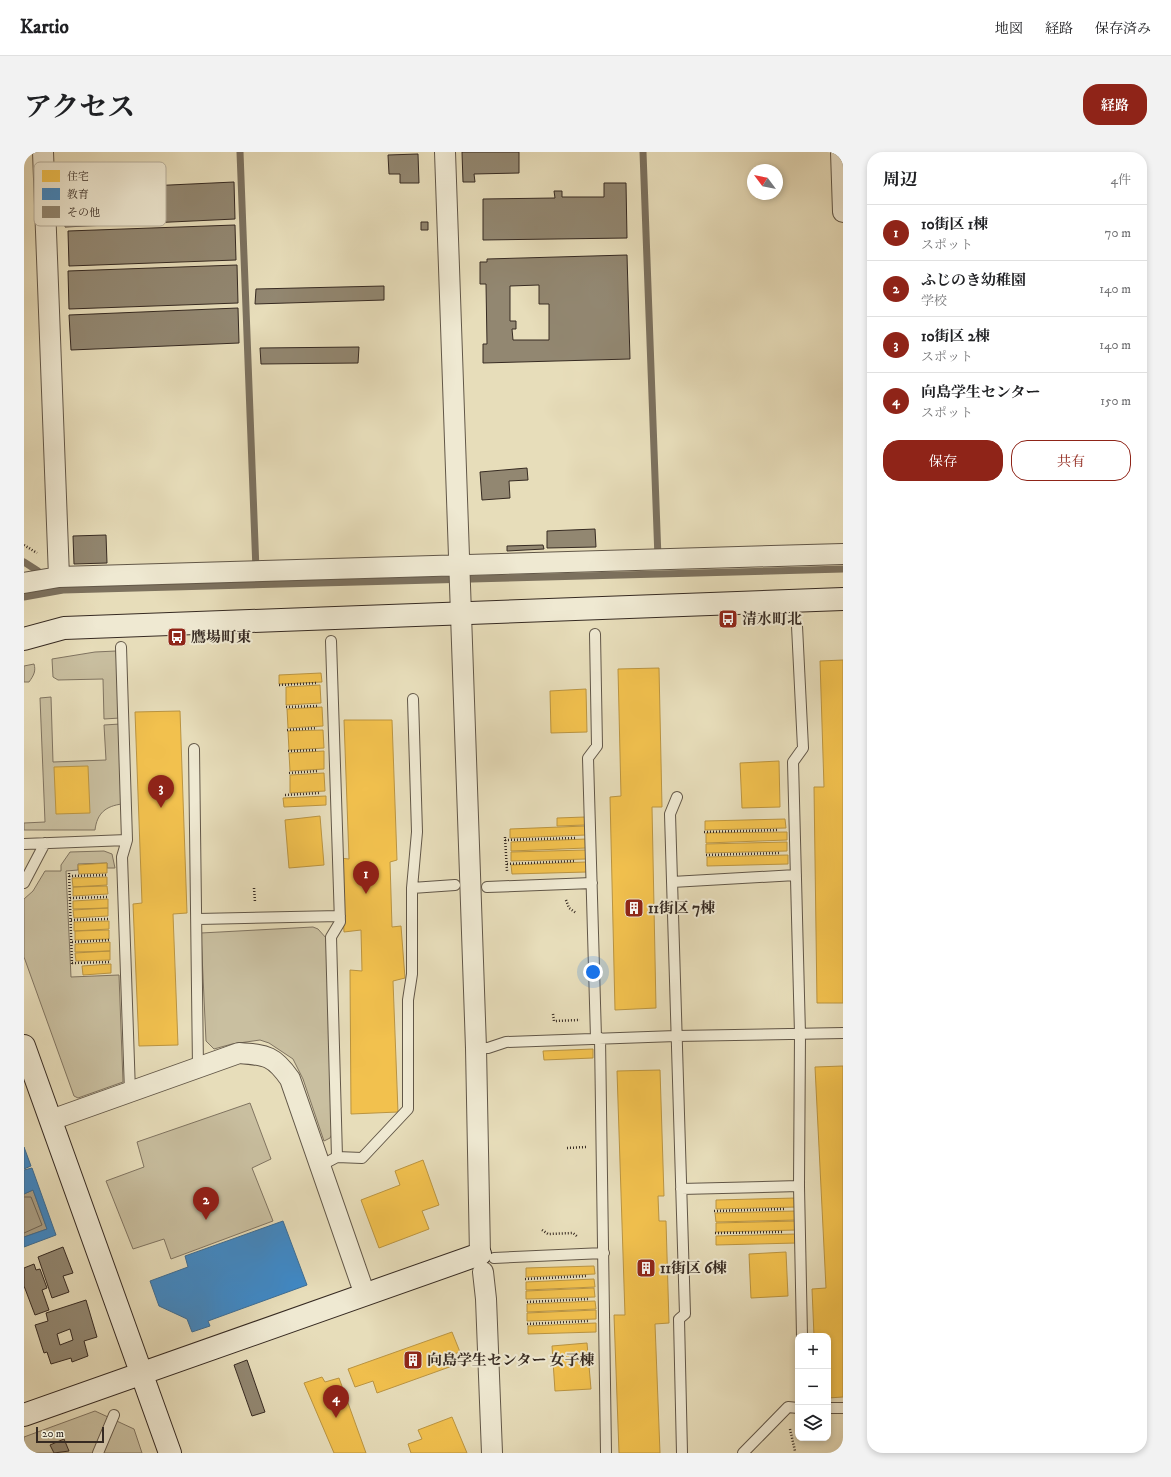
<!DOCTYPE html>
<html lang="ja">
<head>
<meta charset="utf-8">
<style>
	body { margin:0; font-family:"IM FELL DW Pica","Noto Serif JP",serif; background:#f2f2f2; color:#202124 }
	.controls { position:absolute; right:12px; bottom:12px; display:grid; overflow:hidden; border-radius:8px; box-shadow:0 2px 6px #0003 }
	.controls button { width:36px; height:36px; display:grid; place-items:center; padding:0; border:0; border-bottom:1px solid #e0e0e0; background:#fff; color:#202124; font:20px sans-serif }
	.compass { position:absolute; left:723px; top:12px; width:36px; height:36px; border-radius:50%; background:#fff; box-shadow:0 2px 6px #0003; rotate:302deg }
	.scale { position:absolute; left:12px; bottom:10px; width:68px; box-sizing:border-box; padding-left:4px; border:2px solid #362a22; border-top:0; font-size:11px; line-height:14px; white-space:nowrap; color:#362a22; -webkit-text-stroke:3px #efe9d2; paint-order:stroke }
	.you { position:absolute; left:569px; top:820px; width:14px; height:14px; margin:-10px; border:3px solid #fff; border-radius:50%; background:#1a73e8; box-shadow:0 0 0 6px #1a73e833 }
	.badge { display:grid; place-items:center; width:26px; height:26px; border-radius:50%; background:#8f2418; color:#fff; font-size:13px; font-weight:700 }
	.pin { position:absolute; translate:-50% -33px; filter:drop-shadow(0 1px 2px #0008) }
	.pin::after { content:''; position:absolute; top:21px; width:14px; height:12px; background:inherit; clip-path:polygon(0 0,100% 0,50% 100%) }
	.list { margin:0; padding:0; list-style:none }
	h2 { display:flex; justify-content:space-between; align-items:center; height:52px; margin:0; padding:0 16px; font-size:17px }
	h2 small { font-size:13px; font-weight:400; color:#757577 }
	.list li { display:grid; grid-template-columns:26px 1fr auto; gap:12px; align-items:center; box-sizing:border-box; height:56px; padding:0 16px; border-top:1px solid #e0e0e0 }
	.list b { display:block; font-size:15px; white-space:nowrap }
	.list p { margin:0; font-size:13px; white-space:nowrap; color:#757577 }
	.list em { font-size:13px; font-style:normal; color:#757577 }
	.actions { display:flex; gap:8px; padding:12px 16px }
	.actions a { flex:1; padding:9px 0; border:1px solid #8f2418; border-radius:16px; text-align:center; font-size:14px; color:#8f2418 }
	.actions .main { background:#8f2418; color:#fff }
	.icon { flex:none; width:22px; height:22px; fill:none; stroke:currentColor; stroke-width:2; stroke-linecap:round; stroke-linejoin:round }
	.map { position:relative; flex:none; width:819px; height:1301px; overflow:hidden; border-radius:16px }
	header { display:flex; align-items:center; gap:24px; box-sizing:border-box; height:56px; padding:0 20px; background:#fff; border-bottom:1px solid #e0e0e0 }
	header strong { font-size:19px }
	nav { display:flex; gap:22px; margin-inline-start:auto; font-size:14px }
	.intro { display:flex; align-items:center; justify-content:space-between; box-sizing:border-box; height:96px; padding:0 24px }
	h1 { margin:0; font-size:28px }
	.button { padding:10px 18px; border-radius:16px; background:#8f2418; color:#fff; font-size:14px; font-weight:700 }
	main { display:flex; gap:24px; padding:0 24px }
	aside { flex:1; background:#fff; border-radius:16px; box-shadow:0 2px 6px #0003 }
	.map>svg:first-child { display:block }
	.green { fill:#c9bfa0; stroke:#807461 }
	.water { fill:#aba086; stroke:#7c715e }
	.homes { fill:#f2c14e; stroke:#ba9441 }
	.schools { fill:#3f88c5; stroke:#3c6c94 }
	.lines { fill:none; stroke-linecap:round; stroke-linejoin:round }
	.shore { stroke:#706554; stroke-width:1 }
	.stream { stroke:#7c715e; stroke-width:7 }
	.building { fill:#928771; stroke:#362a22; fill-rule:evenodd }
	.lane-casing { stroke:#625748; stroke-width:12 }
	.street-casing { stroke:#625748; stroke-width:22 }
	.secondary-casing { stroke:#362a22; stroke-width:24 }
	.path { stroke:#362a22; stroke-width:2.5; stroke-dasharray:1 2; stroke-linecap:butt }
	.lane { stroke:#efe9d2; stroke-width:10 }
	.street { stroke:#efe9d2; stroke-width:20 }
	.secondary { stroke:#efe9d2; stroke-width:22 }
	.labels { text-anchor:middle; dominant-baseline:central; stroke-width:4; stroke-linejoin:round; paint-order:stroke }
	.poi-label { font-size:15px; font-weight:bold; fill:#362a22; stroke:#efe9d2; text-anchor:start }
	.key { fill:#efe9d2; stroke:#b8b09d; stroke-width:1 }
	.key-label { font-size:11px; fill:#362a22 }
</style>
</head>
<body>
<header>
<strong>Kartio</strong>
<nav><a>地図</a><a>経路</a><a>保存済み</a></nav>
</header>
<div class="intro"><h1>アクセス</h1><a class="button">経路</a></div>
<main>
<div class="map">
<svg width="819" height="1301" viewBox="0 0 819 1301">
	<rect width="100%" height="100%" fill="#e7ddba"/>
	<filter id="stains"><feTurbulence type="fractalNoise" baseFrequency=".005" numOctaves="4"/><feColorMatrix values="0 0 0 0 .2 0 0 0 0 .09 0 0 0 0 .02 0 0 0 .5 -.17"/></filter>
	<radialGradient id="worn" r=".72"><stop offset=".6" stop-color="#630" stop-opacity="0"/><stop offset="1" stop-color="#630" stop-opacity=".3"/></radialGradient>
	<path class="green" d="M92,499L96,566L80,567L79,527L34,528L29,525L28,507L71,500Z
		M10,512C12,519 10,523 5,530H0V514Z
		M27,545L29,610L82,608L80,573L96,572L98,652C82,654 73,661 71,678H0V671L21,670L16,546Z
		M80,699L88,702L91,716H83V711L54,712V718L42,719L47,825L95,823L99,930L54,946L50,944L0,805V747L9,739L21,719H37V713L46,700Z
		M289,775L294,777L303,787L309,980L306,986L300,989L279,927L269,907L245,891L236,888L208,892L190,897L182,889L177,781Z
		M226,951L247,1007L228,1016L249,1069L147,1107L140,1087L109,1097L82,1029L120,1015L113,990Z
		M71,1259L110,1277L118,1301H0V1285Z"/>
	<path class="water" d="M9,1038L23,1077L0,1085V1042Z"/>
	<path class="homes" d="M819,508V851H793L790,635H800L796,509Z
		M635,516L638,655H628L632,856L591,858L586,645L597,644L594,517Z
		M297,521L298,530L255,532V523Z
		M296,533L297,551L262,553V535Z
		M562,537L563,580L527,581L526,539Z
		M298,555L299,574L264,576L263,557Z
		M156,559L163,761L149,762L154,893L115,894L109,752L118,751L111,560Z
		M320,568H368L373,708L366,710L368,775L377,774L381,826L369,829L374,960L327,962L326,818L338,819L337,778L320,780L316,706L325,707Z
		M299,578L300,596L265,598L264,579Z
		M300,599V617L266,619L265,601Z
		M755,609L756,655L718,656L716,611Z
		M64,614L66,661L32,662L30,615Z
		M300,621L301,639L266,641V623Z
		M302,644V653L260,655L259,646Z
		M296,664L300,713L265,716L261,668Z
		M561,665V673L533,674V666Z
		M761,667L762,676L681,678V669Z
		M561,674L562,683L486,686V677Z
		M763,680V688L682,691V681Z
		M562,687V696L487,699V690Z
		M763,690V699L682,701V692Z
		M562,698V707L487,709V700Z
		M764,703V712L683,714V705Z
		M562,710L563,720L488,722L487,713Z
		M83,711V721L55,722L54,713Z
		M83,725V733L49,735L48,726Z
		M83,734L84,742L49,744V735Z
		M84,747V756L49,757V749Z
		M84,756V764L50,766L49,758Z
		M85,769V777L50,779V770Z
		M85,778V787L51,788V779Z
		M86,790V799L51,800V792Z
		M86,799V808L52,809L51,801Z
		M87,812V821L59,823L58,814Z
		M569,897V906L520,908L519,899Z
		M819,914V1245L804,1246V1184H790L788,1137L802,1136L791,915Z
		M636,918L640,1044H634L635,1069H642L645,1171L631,1172L636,1301H595L590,1163H601L593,919Z
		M399,1008L415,1053L398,1059L405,1077L355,1096L337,1048L376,1033L371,1019Z
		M772,1046L773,1055L692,1057V1048Z
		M772,1059V1068L692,1070L691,1061Z
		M772,1069V1078L692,1080V1071Z
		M773,1082V1091L692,1093V1084Z
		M762,1100L764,1144L727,1146L725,1102Z
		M570,1114L571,1122L502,1125V1116Z
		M570,1127L571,1135L502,1138V1130Z
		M570,1136L571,1145L502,1147V1139Z
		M571,1149L572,1157L503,1160V1152Z
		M572,1158V1167L503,1169V1161Z
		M572,1171V1180L504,1182V1174Z
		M428,1180L436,1200L427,1203L431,1213L353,1241L349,1229L331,1235L324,1217Z
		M563,1191L567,1237L531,1239L528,1194Z
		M298,1225L301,1230L315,1226L342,1301H310L280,1231Z
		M428,1265L443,1301H387L384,1292L398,1287L394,1278Z"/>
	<path class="schools" d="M0,995L7,1014L0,1017Z
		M8,1016L32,1083L0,1095V1085L23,1077L9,1038L0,1042V1018Z
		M259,1069L283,1133L184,1169L186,1174L168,1180L163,1167L135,1154L126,1129L164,1115L161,1104Z"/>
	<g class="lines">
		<path class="shore" d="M0,1045H7L18,1073L0,1081"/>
		<path class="stream" d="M216,0L232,418
			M619,0L634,406
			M0,410L14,419
			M0,445L39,438L819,417"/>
	</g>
	<path class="building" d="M438,0H495V21L450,22L451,30H439Z
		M394,2L395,31H376V22H365L364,3Z
		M210,30L211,67L41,75L39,38Z
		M580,31H602L603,86L459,88V47L531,46L530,39H538V45H580Z
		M397,70H404V78H397Z
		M211,73L212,108L45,114L44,79Z
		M603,103L606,207L459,211V192H463L462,132H456V110H463V107ZM515,133V152H525V188H489L488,177H492V169H486V134Z
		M213,113L214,151L45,157L44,119Z
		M360,134V148L231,152L232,137Z
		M214,156L215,191L47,198L45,163Z
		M335,195L334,211L237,212L236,196Z
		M503,316L504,328L485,329L486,346L458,348L456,320Z
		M571,377L572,395L523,396V379Z
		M82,383L83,411L50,412L49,384Z
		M519,393L520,397L483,399V394Z
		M39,1095L49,1121L39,1124L45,1140L28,1146L14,1105Z
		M10,1112L12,1118L16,1117L23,1136L18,1138L25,1158L11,1163L0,1134V1116Z
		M62,1148L73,1185L60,1189L64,1204L48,1210L47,1206L27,1212L23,1200L20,1201L11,1173L24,1169L22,1161ZM46,1177L49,1188L36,1193L33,1182Z
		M223,1208L241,1260L228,1264L210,1213Z
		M40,1287L45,1299L30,1301L26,1293Z"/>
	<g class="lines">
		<defs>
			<path id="lane" d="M773,474L779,596L769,610L776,882L775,1034L778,1184
				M571,482L573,594L564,606L572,886
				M307,489L316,770L307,785L313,1005
				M97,495L103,688L98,705L106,940
				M170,597L174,916
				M653,645L646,662L661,1162L655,1167L658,1301
				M0,692L103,688
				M648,730L772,723
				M0,731L21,691
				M463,735L568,731
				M388,736L431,733
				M174,767L316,764
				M576,886L582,1301
				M452,896H464L482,890L652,884L819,881
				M296,1014L313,1005L338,1006L384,957V848L388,822V736L393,680L389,547
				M657,1037L775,1034
				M470,1106L580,1101
				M804,1256H819
				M74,1301L90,1263
				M719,1301L764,1255L774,1256"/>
			<path id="street" d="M19,0L35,425
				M421,0L452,896L456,1102
				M817,0L819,60
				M0,431L35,425L819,402
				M27,968L215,901C243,903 250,904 266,927L341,1143
				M459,1120L462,1147L468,1301"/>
			<path id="secondary" d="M0,487L40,476L819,447
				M0,894L146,1301
				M0,1263L456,1102"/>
		</defs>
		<use href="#lane" class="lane-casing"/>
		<use href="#street" class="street-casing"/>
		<use href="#secondary" class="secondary-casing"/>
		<path class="path" d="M0,393L13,401
			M255,533L293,531
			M262,555L293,554
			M263,578L293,576
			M264,599L294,598
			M265,621L294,619
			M261,643L295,641
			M680,680L755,678
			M481,685L483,719
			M481,688L551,686
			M682,703L756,701
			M483,712L550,709
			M45,721L48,813
			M45,724L83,723
			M230,736L231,750
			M46,746L83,745
			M542,748L545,756L552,761
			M47,768L84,767
			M48,790L85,788
			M48,811L86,810
			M529,862L530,869L556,868
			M543,996L562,995
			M690,1059L760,1057
			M518,1078L524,1082L549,1081L554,1085
			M691,1081L759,1080
			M501,1127L563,1124
			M503,1150L564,1147
			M503,1172L564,1169
			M766,1277L771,1299"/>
		<use href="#lane" class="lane"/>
		<use href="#street" class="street"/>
		<use href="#secondary" class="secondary"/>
	</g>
	<defs>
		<symbol id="bus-square" viewBox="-11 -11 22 22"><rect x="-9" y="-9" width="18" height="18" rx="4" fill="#8f2418" stroke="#efe9d2"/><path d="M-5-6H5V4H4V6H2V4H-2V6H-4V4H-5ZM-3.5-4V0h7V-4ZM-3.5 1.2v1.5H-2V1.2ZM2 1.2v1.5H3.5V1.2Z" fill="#fff"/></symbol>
		<symbol id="building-square" viewBox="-11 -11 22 22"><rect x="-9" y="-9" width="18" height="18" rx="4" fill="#8f2418" stroke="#efe9d2"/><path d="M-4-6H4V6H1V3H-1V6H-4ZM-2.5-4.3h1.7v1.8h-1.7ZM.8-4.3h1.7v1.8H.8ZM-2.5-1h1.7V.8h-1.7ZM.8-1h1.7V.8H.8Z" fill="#fff"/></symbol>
	</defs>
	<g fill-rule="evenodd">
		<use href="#bus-square" x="693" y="456" width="22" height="22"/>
		<use href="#bus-square" x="142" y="474" width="22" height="22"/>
		<use href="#building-square" x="599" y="745" width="22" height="22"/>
		<use href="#building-square" x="611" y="1105" width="22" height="22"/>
		<use href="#building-square" x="378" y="1197" width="22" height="22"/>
	</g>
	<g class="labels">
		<g class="poi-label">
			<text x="718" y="467">清水町北</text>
			<text x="167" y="485">鷹場町東</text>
			<text x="624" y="756">11街区 7棟</text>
			<text x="636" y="1116">11街区 6棟</text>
			<text x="403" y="1208">向島学生センター 女子棟</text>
		</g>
	</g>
	<rect x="10" y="10" width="132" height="64" rx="6" class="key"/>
	<rect x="18" y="18" width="18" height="12" fill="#f2c14e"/>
	<rect x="18" y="36" width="18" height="12" fill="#3f88c5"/>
	<rect x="18" y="54" width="18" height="12" fill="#928771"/>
	<g class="key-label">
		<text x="43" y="28">住宅</text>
		<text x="43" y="46">教育</text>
		<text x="43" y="64">その他</text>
	</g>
	<rect width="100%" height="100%" filter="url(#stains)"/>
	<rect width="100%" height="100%" fill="url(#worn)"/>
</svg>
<div class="controls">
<button>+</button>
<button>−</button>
<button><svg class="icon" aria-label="layers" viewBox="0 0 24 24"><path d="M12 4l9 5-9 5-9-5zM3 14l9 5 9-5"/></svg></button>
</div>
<svg class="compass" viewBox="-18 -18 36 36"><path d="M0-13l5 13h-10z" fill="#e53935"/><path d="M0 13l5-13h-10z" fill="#757577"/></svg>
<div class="scale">20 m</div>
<div class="you"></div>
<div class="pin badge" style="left:342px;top:742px">1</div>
<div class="pin badge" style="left:182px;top:1068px">2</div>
<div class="pin badge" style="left:137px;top:656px">3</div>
<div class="pin badge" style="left:312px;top:1266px">4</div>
</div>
<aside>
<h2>周辺<small>4件</small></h2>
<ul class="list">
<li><span class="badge">1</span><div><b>10街区 1棟</b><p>スポット</p></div><em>70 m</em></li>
<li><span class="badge">2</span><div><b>ふじのき幼稚園</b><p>学校</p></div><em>140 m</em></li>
<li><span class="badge">3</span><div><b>10街区 2棟</b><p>スポット</p></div><em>140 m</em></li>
<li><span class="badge">4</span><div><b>向島学生センター</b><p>スポット</p></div><em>150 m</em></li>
</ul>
<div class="actions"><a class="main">保存</a><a>共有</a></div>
</aside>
</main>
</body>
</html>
